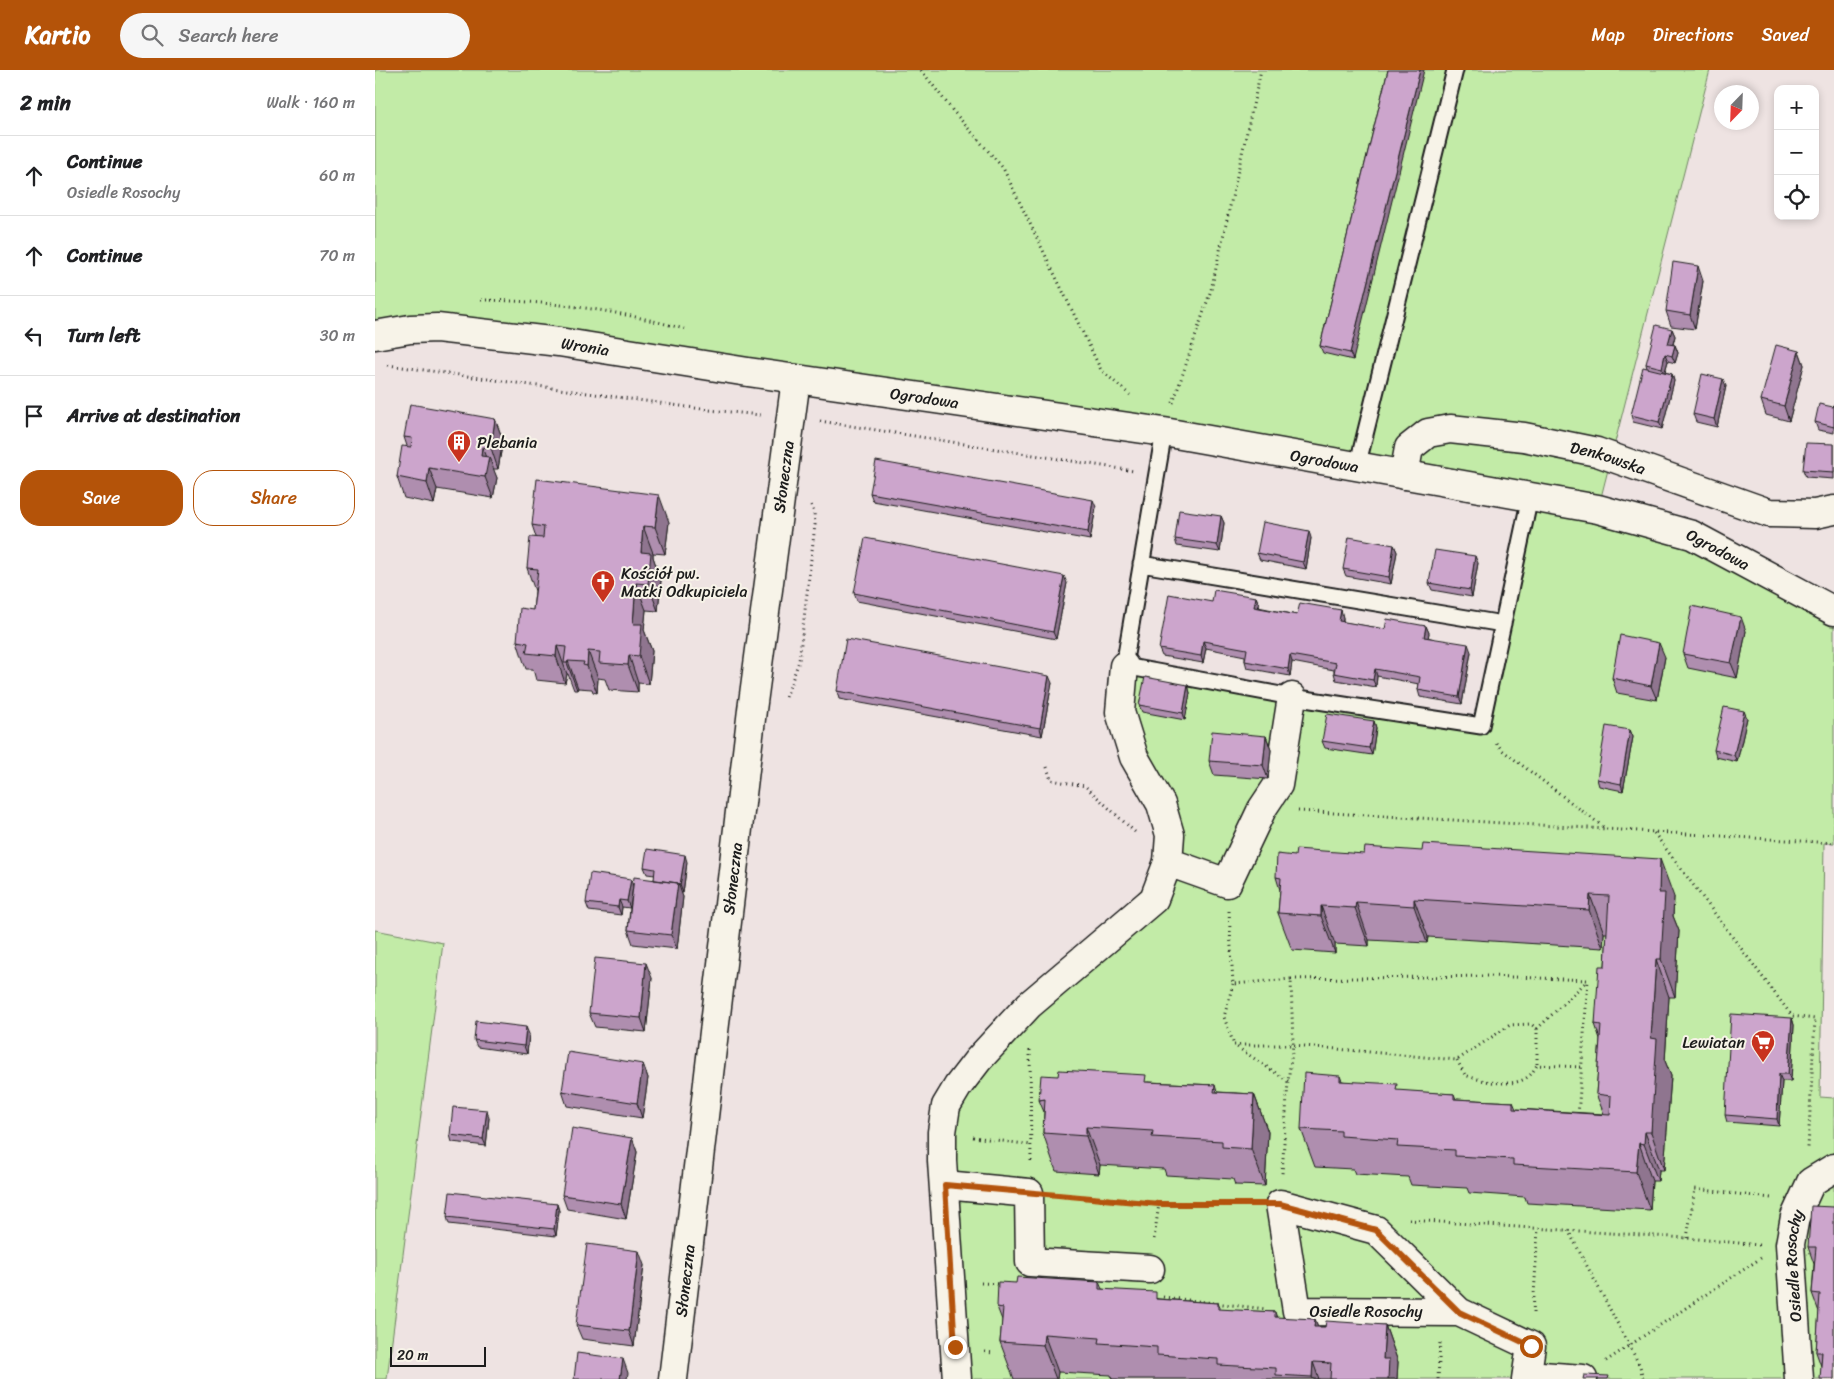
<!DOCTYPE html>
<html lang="en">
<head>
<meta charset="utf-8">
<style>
  :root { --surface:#fff; --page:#f6f6f6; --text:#202124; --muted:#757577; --line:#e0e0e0; --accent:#b45309 }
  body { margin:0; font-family:Sriracha,sans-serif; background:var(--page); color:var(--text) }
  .controls { position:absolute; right:15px; top:15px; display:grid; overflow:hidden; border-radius:10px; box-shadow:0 2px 8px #0003 }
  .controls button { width:45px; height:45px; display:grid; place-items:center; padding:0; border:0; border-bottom:1px solid var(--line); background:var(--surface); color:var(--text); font:25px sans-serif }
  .compass { position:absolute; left:1339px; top:15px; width:45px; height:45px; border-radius:50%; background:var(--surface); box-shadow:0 2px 8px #0003; rotate:203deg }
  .scale { position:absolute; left:15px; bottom:12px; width:96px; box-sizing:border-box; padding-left:5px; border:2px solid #1c1c1c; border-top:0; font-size:14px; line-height:18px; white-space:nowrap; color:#1c1c1c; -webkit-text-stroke:4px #f7f3e8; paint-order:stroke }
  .stop { position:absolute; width:15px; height:15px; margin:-11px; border:4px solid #b45309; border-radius:50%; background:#fff }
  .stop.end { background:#b45309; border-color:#fff; box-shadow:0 1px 5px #0008 }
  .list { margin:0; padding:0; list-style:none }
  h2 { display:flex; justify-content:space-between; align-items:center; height:65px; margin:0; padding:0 20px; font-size:21px }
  h2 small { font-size:16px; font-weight:400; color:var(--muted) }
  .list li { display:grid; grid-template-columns:32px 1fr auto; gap:15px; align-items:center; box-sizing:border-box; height:80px; padding:0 20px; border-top:1px solid var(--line) }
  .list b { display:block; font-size:19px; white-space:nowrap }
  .list p { margin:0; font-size:16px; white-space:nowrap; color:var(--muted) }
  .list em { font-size:16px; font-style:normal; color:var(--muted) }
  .actions { display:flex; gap:10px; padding:15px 20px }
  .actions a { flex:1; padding:11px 0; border:1px solid var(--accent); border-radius:20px; text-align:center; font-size:18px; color:var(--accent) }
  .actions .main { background:var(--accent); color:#fff }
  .icon { flex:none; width:28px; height:28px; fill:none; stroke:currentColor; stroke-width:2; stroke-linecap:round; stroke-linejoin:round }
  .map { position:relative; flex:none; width:1459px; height:1309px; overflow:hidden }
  header { display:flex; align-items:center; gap:30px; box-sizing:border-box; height:70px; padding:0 25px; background:var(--accent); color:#fff }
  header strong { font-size:24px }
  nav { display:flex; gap:28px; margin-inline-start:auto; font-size:18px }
  .search { width:350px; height:45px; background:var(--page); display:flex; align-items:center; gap:12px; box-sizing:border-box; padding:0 18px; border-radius:28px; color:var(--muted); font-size:19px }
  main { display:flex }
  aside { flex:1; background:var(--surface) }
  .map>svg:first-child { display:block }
  .green { fill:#c2eba7; stroke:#6f8462 }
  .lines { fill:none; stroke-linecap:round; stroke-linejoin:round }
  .lane-casing { stroke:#1c1c1c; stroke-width:19 }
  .street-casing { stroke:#1c1c1c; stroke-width:31 }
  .path { stroke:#1c1c1c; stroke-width:3; stroke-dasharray:1 4; stroke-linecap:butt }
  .lane { stroke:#f7f3e8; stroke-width:15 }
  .street { stroke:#f7f3e8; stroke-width:28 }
  .wall { fill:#af8eaf; stroke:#1c1c1c }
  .shaded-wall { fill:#8f748f; stroke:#1c1c1c }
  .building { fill:#cca5cc; stroke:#1c1c1c }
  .route { stroke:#b45309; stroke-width:6 }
  .labels { text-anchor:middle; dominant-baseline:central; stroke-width:4; stroke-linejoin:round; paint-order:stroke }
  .street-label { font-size:16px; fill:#1c1c1c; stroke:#f7f3e8 }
  .poi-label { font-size:16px; fill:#1c1c1c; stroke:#f7f3e8; text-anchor:start }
</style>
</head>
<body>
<header>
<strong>Kartio</strong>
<div class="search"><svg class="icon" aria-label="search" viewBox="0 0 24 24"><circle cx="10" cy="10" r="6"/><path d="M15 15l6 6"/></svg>Search here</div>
<nav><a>Map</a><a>Directions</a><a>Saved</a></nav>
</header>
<main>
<aside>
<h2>2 min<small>Walk · 160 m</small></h2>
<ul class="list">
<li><svg class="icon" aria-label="ahead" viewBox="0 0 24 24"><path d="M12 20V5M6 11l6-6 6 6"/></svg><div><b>Continue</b><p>Osiedle Rosochy</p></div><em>60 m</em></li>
<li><svg class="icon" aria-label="ahead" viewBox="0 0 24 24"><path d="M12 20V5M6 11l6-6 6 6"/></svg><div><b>Continue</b></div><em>70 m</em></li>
<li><svg class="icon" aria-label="left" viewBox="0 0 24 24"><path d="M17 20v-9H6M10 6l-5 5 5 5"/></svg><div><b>Turn left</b></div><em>30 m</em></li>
<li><svg class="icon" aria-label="arrive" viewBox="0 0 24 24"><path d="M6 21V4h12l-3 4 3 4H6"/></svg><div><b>Arrive at destination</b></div></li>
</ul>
<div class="actions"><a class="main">Save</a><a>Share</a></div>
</aside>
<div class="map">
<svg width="1459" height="1309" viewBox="0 0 1459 1309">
  <rect width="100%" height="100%" fill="#eee3e2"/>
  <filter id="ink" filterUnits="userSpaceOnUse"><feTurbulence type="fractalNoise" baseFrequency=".02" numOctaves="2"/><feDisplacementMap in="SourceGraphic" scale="10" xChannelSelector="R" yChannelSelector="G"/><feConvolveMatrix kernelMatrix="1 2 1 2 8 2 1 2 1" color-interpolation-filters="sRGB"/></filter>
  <g filter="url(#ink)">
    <path class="green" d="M0,0h1335l-112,439 236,102v232h-10l-4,254 14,1v281h-877l-15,-247 87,-127 139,-143 -34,-105 -10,-91 356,60 50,-230 -782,-124 -373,-37z
      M0,860l68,13 -56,436h-12z"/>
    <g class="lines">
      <g class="lane-casing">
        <path id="lane" d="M789,362l-40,234 168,31 189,29 49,-229
          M982,397l98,-397
          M766,494l362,60"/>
      </g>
      <g class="street-casing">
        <g id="street">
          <path id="s1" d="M0,265l35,-6 27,-1 122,14 189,30 416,60 434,77 94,26 142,76"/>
          <path id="s2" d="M1029,405l5,-27 19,-15 22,-4 74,8 73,15 172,61 46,1 19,-4"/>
          <path d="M749,596l-4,46 14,45 27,47 9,31 -2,27"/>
          <path d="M570,1115l84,8 1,69 120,7"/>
          <path d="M1084,1242l-162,-1 -17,-107 96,26 83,82 72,34 -5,33"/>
          <path d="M1152,1305l56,4"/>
          <path id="s3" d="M298,1309l79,-669 44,-331"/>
          <path d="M582,1309l-15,-218v-29l4,-26 12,-20 20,-26 51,-55 125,-106 14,-37 59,21 35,-74 16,-24 14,-88"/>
          <path id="s4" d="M1424,1309l-9,-135 5,-27 16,-35 23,-14"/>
        </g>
      </g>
      <path class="path" d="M546,0l32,41 50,57 98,202 29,25
        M106,230c68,1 137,10 203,29
        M13,295l321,45 52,5
        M798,333l38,-113 50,-220
        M445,351l314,50
        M411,627l13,-36 16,-136 -1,-13 -3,-7
        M1121,673l6,7 104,79 228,14
        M672,697l4,13 34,6 51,47
        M923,741l308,18
        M1279,763l138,183 23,3 -7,129
        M854,841l4,73 58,-5 2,66 -5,36 -6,93
        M916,909l197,-3 100,4 -10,136
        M858,914l-9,33 10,28
        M1162,959l50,-48
        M655,980l1,114
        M1082,990l8,15c18,7 51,14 65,0 3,-3 5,-7 7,-10
        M913,1011l-54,-36h59l164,15 53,-35 21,-1 6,5v36l44,2
        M598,1067l59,8
        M684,1125l100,9h91
        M1034,1150l278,18 72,7
        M1193,1160l72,136 3,13
        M1312,1168l8,-49 76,9
        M779,1169l5,-35
        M606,1213l19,1
        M788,1227l103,12
        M1158,1243l5,-84
        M610,1282l9,1
        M1231,1291l155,-103
        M1063,1309l2,-37"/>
      <use href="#lane" class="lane"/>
      <use href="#street" class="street"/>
    </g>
    <path class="wall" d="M1013,0l-35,290 -30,-7 -3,-7z
      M1328,211l-8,48 -24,-3 -5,-15z
      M1297,259l3,7 -2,9h2l3,8 -3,10 -7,-2 -3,11 7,2 2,7 -12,48 -29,-7 -2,-7 16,-47 -1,-4z
      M1424,281l5,14 -15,56 -23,-6 -5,-15z
      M1351,316l-9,41 -21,-5 -3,-8z
      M1459,334v29l-16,-3 -3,-8 18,-15z
      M120,349l8,21 -5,29h-5l4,9 -4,20 -56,-9 -3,15 -30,-6 -7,-21 10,-31 -3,-9z
      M1459,374v35l-28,-2 -3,-7z
      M495,423l226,14 -6,33 -217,-39z
      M846,446l3,7 -4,29 -43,-6 -2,-7z
      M294,452l-4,32 -12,-1v4l8,23 -3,31 -12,-1 -2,20 8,21 -3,33 -11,-1v9l-29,-2 -4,-11 -7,-1 -1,15 -4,-1 -1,-3 -14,-1 -1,2h-3l-6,-16h-1l-2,9 -29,-3 -3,-11h-7l-9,-28 16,-31 2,-19 -8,-23 9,-31 -4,-12z
      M936,468l-5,31 -46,-9 -3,-7z
      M1019,475l3,7 -6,32 -45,-8 -3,-7z
      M1103,493l-6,34 -40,-7 -3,-7z
      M692,513l-11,56 -199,-38 -3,-8z
      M881,527l3,7 -1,3 39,8 44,-5 2,8v4l42,7 41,-3 3,7 -1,4 43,15 -9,52 -42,-7 -2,-7 1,-6 -42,-8 -1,11 -40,-7 -2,-7v-3l-42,-8 -2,14 -43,-8 -2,-7v-5l-39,-8 -3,15 -41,-7 -3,-7 53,-47z
      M1371,561l-9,47 -49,-10 -5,-14z
      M1290,587l-8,43 -40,-7 -5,-15z
      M677,613l-10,53 -203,-37 -2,-8z
      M813,615l2,8 -5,27 -43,-8 -3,-7z
      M1372,648l-10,44 -21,-5 -2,-7z
      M999,651l2,7 -4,27 -47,-7 -3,-7z
      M1255,660l3,7 -10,54 -24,-5 -2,-7z
      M891,666l5,14 -3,29 -54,-4 -5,-14z
      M312,792l-4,31h-2l2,4 -6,52 -44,-5 -5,-14 2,-22 -8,-1 -1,8 -32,-4 -3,-8 47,-18 21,-5 1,-5 -8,-1 -3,-7z
      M901,807l398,20 -1,19 6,15 -4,66h-6l-4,64 6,15 -7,94h-5l-1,11h-6l-2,29 -123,-7 -2,-6 -56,-4 -2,-5 -56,-3 -3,-8 -53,-3 -2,-5 -38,-2 -14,-38 39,-53 2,5 57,10 55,3 2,5 57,3 3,7 88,5 -8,-20 4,-55 -5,-15 10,-58 2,-33h-3l-1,15 -175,-11 -1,6 -58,-3v6l-34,-2v9l-43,-3 -14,-37 2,-23z
      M277,908l-6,54 -51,-5 -6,-14z
      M1417,948l2,7 -3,56h-9l-3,45 -52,-4 -2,-7z
      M154,964l-2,20 -50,-7 -3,-7z
      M268,994l5,14 -6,40 -75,-12 -5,-15z
      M773,1012l67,3 2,7 37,2 14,38 -3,54 -30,-1 -2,-6 -67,-4 -2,-6 -64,-4 -1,9 -43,-3 -13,-38 1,-21 -5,-12z
      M114,1048l-3,28 -34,-4 -2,-7z
      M257,1068l5,14 -11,67 -59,-10 -5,-14z
      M182,1134l2,7 -3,25 -107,-12 -2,-7z
      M1459,1137l-13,159 -5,-14 3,-40 -7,-19 2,-29 -6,-17z
      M269,1195l-10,81 -52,-7 -6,-14z
      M724,1212l3,7 57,10 59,4 3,7 54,2 2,6 38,1 3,8 67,-2 13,37 -1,17h-285l-1,-4 -53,-3 -1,7h-43l-14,-37 2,-22 -5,-13 19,-24z"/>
    <path class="shaded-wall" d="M1045,0h4l-71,290 -3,-7z
      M1323,196l5,15 -8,48 -5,-14z
      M1297,259l3,7 -4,15 -3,-7z
      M1300,275l3,8 -3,10 -3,-7z
      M1424,281l5,14 -15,56 -5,-15z
      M1290,284l3,7 -4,14 -2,-7z
      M1297,304l2,7 -12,48 -3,-7z
      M1348,309l3,7 -9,41 -3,-8z
      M120,349l8,21 -5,29 -7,-21z
      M107,377l6,16 1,-6 8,21 -4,20 -8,-21 -4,-21z
      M54,398l8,21 -3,15 -7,-21z
      M284,425l10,27 -4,32 -10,-27z
      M718,430l3,7 -6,33 -2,-8z
      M846,446l3,7 -4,29 -3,-7z
      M268,456l10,27v4l8,23 -3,31 -10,-27 -7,-32z
      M934,461l2,7 -5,31 -3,-7z
      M1019,475l3,7 -6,32 -2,-7z
      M1100,486l3,7 -6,34 -2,-7z
      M689,506l3,7 -11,56 -3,-7z
      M261,513l10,27 -2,20 8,21 -3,33 -10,-28 -6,-32z
      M881,527l3,7 -2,10 -3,-7z
      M966,540l2,8 -1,11 -3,-8z
      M1366,547l5,14 -9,47 -6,-15z
      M1051,556l3,7 -2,11 -3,-7z
      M828,571l3,7 -3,15 -2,-7z
      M1284,573l6,14 -8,43 -6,-14z
      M1093,574l3,8 -9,52 -3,-7z
      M182,576l10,28 -2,9 -9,-27z
      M213,581l10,27 -1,15 -10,-27z
      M254,585l9,28v9l-10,-27z
      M915,585l2,7 -2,14 -2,-7z
      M193,591l10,27 -1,2 -10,-27z
      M1000,599l2,7 -1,11 -3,-7z
      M674,606l3,7 -10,53 -2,-8z
      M813,615l2,8 -5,27 -2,-7z
      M1369,641l3,7 -10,44 -3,-7z
      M999,651l2,7 -4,27 -3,-7z
      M1255,660l3,7 -10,54 -2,-7z
      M891,666l5,14 -3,29 -5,-14z
      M310,785l2,7 -4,31 -3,-8z
      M1285,789l14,38 -1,19 6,15 -4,66 -14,-38 -2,-66z
      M256,809l2,7 -3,22 -3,-7z
      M303,813l5,14 -6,52 -6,-14z
      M1215,825l14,38 -1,15 -14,-38z
      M1039,829l14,38 -1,6 -13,-37z
      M244,830l3,7 -1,8 -3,-8z
      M981,832l13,38v6l-14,-38z
      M946,836l14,38v9l-14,-37z
      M1281,889l13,38 -4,64 6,15 -7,94 -13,-38v-94z
      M271,893l6,15 -6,54 -5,-14z
      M1417,948l2,7 -3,56 -3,-7z
      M151,957l3,7 -2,20 -3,-8z
      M268,994l5,14 -6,40 -5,-15z
      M1404,1004l3,7 -3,45 -2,-7z
      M879,1024l14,38 -3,54 -14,-37z
      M112,1040l2,8 -3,28 -3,-7z
      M711,1057l14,38 -1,9 -13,-38z
      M1270,1062l14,38 -1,11 -14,-37z
      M257,1068l5,14 -11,67 -5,-15z
      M1264,1073l13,38 -2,29 -14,-38z
      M182,1134l2,7 -3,25 -2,-7z
      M264,1181l5,14 -10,81 -5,-15z
      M940,1249l14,38 -1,7 -14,-37z
      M1010,1255l13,37 -1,17h-9l-5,-20z
      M669,1264l14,38 -1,7h-1l-13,-34z
      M248,1289l5,14 -1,6h-7z
      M938,1292l6,17h-6l-1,-2z"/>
    <path class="building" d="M1013,0h32l-70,283 -30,-7z
      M1298,192l25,4 -8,49 -24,-4z
      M1281,255l16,4 -4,15 7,1 -3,11 -7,-2 -3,14 -16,-4z
      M1401,275l23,6 -15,55 -23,-6z
      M1268,297l29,7 -13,48 -28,-7z
      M1327,304l21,5 -9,40 -21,-5z
      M35,334l85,15 -4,29 -9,-1 -1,9 8,1 -4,20 -56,-9 -2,15 -30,-6 5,-31 9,1 1,-9 -8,-1z
      M1444,334l14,3 1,-3v23l-19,-5z
      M1431,373l28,1v28l-31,-2z
      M501,391l217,39 -5,32 -218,-39z
      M162,409l122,16 -4,32 -12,-1 -2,26 10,1 -3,31 -12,-1 -3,41h9l-3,32 -10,-1 -1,10 -29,-2 1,-11 -12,-1 -1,15 -4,-1 1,-3 -16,-1 -1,2h-3l2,-16 -9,-1 -1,10 -30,-3 2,-10 -11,-2 3,-33 13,2 5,-41 -11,-1 3,-31 13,1 1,-11 -12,-2z
      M804,440l42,6 -4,29 -42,-6z
      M888,452l46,9 -6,31 -46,-9z
      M974,467l45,8 -5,32 -46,-8z
      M490,468l199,38 -11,56 -199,-39z
      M1060,480l40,6 -5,34 -41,-7z
      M839,520l42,7 -2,10 43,8 3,-12 41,7 -2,11 46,8 2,-10 39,7 -2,11 44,7 -9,53 -41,-7 2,-13 -45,-8 -2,11 -39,-7 2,-10 -46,-8 -2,14 -43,-8 2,-12 -44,-8 -2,15 -42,-7 10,-55 43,8z
      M1317,536l49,11 -10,46 -48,-9z
      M1245,565l39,8 -8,43 -39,-8z
      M471,569l203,37 -9,52 -203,-37z
      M770,607l43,8 -5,28 -44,-8z
      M1349,637l20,4 -10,44 -20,-5z
      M952,644l47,7 -5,27 -47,-7z
      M1231,656l24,4 -9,54 -24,-5z
      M837,661l54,5 -3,29 -54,-4z
      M1048,774l237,15 -1,34h6l-4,66h-5l-5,79 6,1 -6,93h-6l-1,12 -5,-1 -3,29 -123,-7v-6l-58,-3v-6l-58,-3 1,-7 -57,-4v-5l-40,-2 3,-56 36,3v5l57,3 -1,6 58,4v5l59,3v7l97,6 1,-19 -15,-2 5,-69 -6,-1 4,-58h6l4,-70 -19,-1 -1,15 -175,-11v7l-58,-4 -1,6 -34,-2v10l-43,-3 3,-35 -5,-1 1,-23 18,2 1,-7 68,5 1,-7 57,4z
      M272,779l38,6 -5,30h-1l-1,-2 -24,-3 1,-11 -11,-2z
      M215,803l41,6 -4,22 -8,-1 -1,7 -32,-4z
      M259,807l44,6 -7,52 -43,-5z
      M220,888l51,5 -5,55 -52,-5z
      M1356,944l61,4 -4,56h-9l-2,45 -52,-4z
      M101,951l50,6 -2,19 -50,-6z
      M193,982l75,12 -6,39 -75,-12z
      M684,1000l87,5 -1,7 70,3 -1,7 40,2 -3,55 -29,-2v-6l-70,-4 1,-6 -67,-4v9l-43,-3 2,-34 -6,1 2,-25 17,1z
      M78,1037l34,3 -4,29 -33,-4z
      M197,1058l60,10 -11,66 -59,-9z
      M75,1122l107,12 -3,25 -107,-12z
      M1436,1136l23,1v172h-14l2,-27h-6l4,-58 -8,-1 4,-46h-8z
      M212,1174l52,7 -10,80 -53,-6z
      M642,1207l82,5v7l57,3v7l62,4v6l57,3v5l40,2 -1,8h11l1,-6 59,4 -2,34h6l-1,20h-58l1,-16 -18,-1 -1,15 -36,-2v-7l-58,-3v-6l-61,-4v-8l-58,-4 1,-5 -56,-4 -1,11 -43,-3 3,-34 -6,-1 1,-25 18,1z
      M202,1283l46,6 -3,20h-46z
      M1209,1305l25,1 -1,3h-25z"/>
  </g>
  <g class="lines" filter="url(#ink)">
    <path class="route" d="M580,1277l-10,-162 214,19h121l96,26 83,82 72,34"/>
  </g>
  <defs>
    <g id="building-pin" transform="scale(1.25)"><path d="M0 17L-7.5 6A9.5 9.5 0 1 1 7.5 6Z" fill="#c8321e" stroke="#f7f3e8"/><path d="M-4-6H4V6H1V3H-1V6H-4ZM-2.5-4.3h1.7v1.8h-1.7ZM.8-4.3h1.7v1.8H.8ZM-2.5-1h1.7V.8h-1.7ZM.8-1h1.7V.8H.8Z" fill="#fff"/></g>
    <g id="church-pin" transform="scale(1.25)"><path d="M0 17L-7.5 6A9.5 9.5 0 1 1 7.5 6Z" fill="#c8321e" stroke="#f7f3e8"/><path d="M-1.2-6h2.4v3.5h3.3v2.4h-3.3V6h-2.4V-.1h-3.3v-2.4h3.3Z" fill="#fff"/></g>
    <g id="supermarket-pin" transform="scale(1.25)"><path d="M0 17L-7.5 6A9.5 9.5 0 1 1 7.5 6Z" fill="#c8321e" stroke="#f7f3e8"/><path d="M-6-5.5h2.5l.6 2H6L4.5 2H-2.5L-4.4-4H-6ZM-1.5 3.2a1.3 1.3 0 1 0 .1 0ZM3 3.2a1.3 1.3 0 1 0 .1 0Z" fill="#fff"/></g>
  </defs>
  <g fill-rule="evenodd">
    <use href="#building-pin" x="84" y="372"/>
    <use href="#church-pin" x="228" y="512"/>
    <use href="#supermarket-pin" x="1388" y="972"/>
  </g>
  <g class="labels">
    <g class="street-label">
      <text stroke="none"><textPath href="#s1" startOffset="212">Wronia</textPath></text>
      <text stroke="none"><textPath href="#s1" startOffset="555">Ogrodowa</textPath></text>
      <text stroke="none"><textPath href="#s2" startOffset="235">Denkowska</textPath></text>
      <text stroke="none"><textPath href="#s1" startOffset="960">Ogrodowa</textPath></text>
      <text stroke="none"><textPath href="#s3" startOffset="909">Słoneczna</textPath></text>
      <text stroke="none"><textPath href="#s1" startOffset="1365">Ogrodowa</textPath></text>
      <text stroke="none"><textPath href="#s3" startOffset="504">Słoneczna</textPath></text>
      <text stroke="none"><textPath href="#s4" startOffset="114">Osiedle Rosochy</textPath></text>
      <text stroke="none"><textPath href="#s3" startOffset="99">Słoneczna</textPath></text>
      <text x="991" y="1241">Osiedle Rosochy</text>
    </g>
    <g class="poi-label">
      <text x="102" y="372">Plebania</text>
      <text x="246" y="503">Kościół pw.<tspan x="246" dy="18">Matki Odkupiciela</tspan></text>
      <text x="1370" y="972" text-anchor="end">Lewiatan</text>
    </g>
  </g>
</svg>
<div class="controls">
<button>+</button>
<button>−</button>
<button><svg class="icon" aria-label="locate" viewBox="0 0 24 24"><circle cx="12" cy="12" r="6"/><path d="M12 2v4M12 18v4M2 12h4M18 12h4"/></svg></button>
</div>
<svg class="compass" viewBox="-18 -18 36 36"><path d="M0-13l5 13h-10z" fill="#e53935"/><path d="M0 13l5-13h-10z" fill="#757577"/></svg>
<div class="scale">20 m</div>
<div class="stop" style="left:1156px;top:1276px"></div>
<div class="stop end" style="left:580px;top:1277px"></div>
</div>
</main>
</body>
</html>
